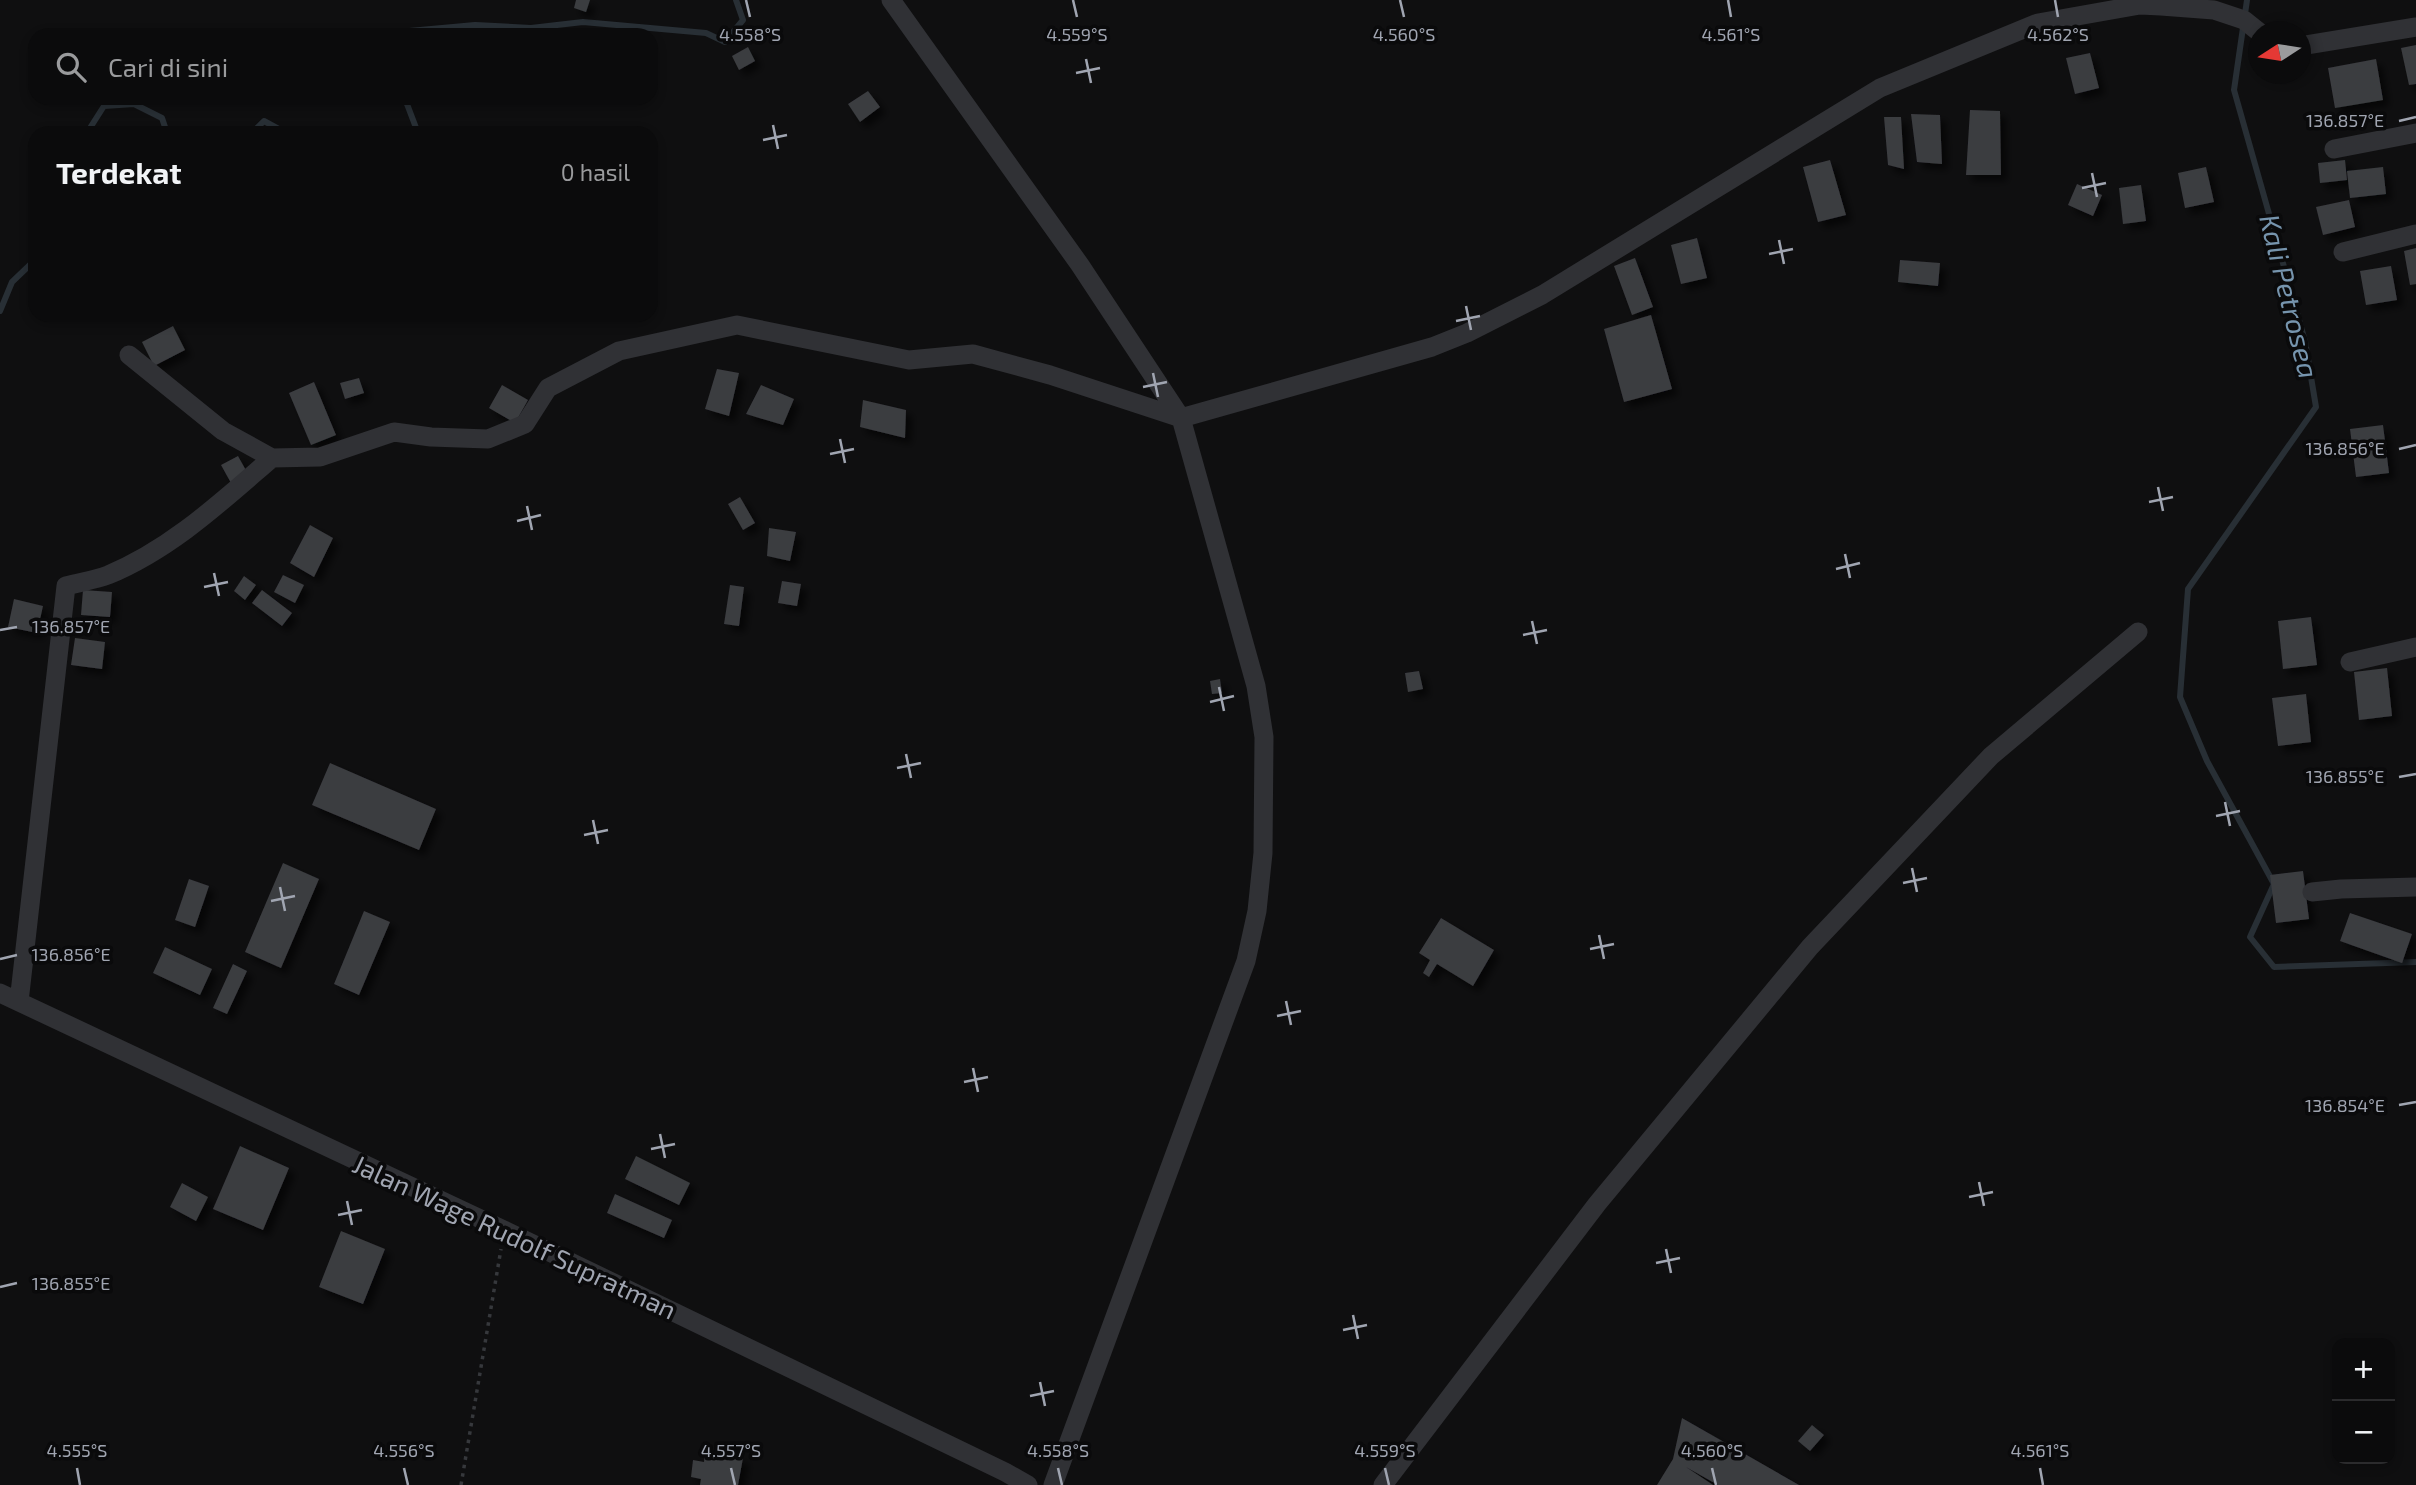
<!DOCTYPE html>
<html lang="id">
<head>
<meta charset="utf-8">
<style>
  :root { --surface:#0b0b0c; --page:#141415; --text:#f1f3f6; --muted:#9a9b9d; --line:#2b2b2d }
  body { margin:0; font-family:"Exo 2",sans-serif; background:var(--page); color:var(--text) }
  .controls { position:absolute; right:21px; bottom:21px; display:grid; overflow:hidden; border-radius:14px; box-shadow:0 4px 10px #0003 }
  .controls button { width:63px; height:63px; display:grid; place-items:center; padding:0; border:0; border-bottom:2px solid var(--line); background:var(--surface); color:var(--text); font:35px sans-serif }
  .compass { position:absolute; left:2248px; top:21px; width:63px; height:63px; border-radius:50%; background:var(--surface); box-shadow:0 4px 10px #0003; rotate:258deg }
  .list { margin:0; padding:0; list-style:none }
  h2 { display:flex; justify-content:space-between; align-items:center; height:91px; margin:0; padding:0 28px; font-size:30px }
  h2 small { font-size:23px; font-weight:400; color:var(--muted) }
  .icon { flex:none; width:38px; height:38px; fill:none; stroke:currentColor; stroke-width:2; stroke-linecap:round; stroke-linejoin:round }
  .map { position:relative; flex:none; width:2416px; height:1485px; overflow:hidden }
  .search { position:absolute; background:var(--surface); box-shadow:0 4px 10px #0003; left:28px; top:28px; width:630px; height:77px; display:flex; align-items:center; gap:18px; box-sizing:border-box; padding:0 24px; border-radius:21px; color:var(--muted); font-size:26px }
  .panel { position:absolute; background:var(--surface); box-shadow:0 4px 10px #0003; left:28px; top:126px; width:630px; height:196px; border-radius:21px }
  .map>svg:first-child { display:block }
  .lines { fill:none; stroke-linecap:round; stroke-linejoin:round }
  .stream { stroke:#282f35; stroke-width:6 }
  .building { fill:#3b3c40; filter:url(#shadow) }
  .path { stroke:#36383c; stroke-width:3.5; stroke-dasharray:3.5 5; stroke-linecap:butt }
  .minor { stroke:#303135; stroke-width:19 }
  .ticks { fill:none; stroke:#a0a5b1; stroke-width:2.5 }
  .labels { text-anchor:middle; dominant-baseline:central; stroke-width:7; stroke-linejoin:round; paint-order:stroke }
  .street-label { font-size:26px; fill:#a0a5b1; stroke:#0a0a0b }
  .water-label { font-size:28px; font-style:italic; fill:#7694ad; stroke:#0a0a0b }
  .ticks-label { font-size:18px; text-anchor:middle; fill:#a0a5b1; stroke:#0a0a0b; stroke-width:7; stroke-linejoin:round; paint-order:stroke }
</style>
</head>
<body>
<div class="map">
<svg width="2416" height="1485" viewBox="0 0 2416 1485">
  <defs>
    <filter id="shadow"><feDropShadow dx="6" dy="6" stdDeviation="3.5" flood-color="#0009"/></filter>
  </defs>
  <rect width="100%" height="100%" fill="#0f0f10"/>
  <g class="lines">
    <path class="stream" d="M2247,0l-13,90 71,251 11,66 -128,182 -8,108 27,64 67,123 -24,53 24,30 142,-5
      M401,35l8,-4 66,-6 56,3 52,-6 123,11 19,9 18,-22 -7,-20
      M401,98l6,6 11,29
      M89,133l1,-5 14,-22 30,-2 28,14 5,15
      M252,133l12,-12 22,12
      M0,311l12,-29 23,-22"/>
  </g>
  <path class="building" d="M576,0h14l-4,12 -12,-4z
    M2416,45v39l-7,1 -8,-37z
    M748,47l7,14 -16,9 -7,-14z
    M2090,53l9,35 -24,6 -9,-36z
    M2376,59l7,41 -48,8 -7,-40z
    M868,91l12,16 -20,15 -12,-18z
    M1970,110l30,1 1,64h-35z
    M1911,114l29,1 2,49 -25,-2z
    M1884,117h17l3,52 -16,-4z
    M1830,160l16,55 -28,7 -15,-55z
    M2345,160l2,20 -27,3 -2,-20z
    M2206,167l8,35 -29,6 -7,-35z
    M2383,167l3,27 -36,4 -3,-27z
    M2077,184l25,11 -9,21 -25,-11z
    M2141,185l5,36 -23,3 -4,-36z
    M2349,200l6,27 -32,8 -7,-28z
    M1697,238l10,40 -26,6 -10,-39z
    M2416,248v36l-6,1 -6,-34z
    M1635,258l18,49 -21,8 -18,-49z
    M1900,260l40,3 -2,23 -40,-4z
    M2391,266l6,34 -31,5 -6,-34z
    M1651,315l21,74 -48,13 -20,-73z
    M173,326l12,24 -31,16 -12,-24z
    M717,369l22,4 -10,43 -24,-7z
    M359,378l5,15 -19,6 -5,-16z
    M314,382l22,53 -25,10 -22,-52z
    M502,385l26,15 -13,23 -26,-15z
    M761,385l33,14 -11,26 -37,-11z
    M863,400l43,10 -1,28 -45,-11z
    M2383,425l6,48 -33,4 -6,-48z
    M238,456l10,18 -17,9 -10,-18z
    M740,497l15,26 -12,7 -15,-26z
    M310,525l23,13 -19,39 -24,-14z
    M769,528l27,4 -6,29 -23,-5z
    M283,575l21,10 -9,18 -21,-11z
    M244,576l12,9 -11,15 -11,-9z
    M782,581l19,3 -4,22 -19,-3z
    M730,585l14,2 -5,39 -15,-2z
    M83,590l29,2 -2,25 -29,-2z
    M262,590l30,23 -10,13 -30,-23z
    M14,599l29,7 -6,27 -29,-6z
    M2311,617l6,48 -34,4 -5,-48z
    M75,638l30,4 -3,27 -31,-4z
    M2387,668l5,48 -33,4 -5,-48z
    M1419,671l4,18 -15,3 -3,-19z
    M1220,679l2,14 -10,1 -2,-13z
    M2306,694l5,48 -33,4 -6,-48z
    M330,763l106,46 -17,41 -107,-45z
    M283,863l36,16 -38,89 -36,-16z
    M2303,871l6,48 -33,4 -6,-48z
    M189,879l20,7 -14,41 -20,-7z
    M364,911l26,11 -31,73 -25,-11z
    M2350,913l62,21 -10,29 -62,-22z
    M1441,918l53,32 -21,36 -36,-22 -8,13 -6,-4 7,-13 -11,-7z
    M165,947l47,22 -12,26 -47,-22z
    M233,964l14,7 -20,43 -14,-6z
    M240,1146l49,22 -26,62 -50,-21z
    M636,1156l54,27 -11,22 -54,-26z
    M182,1183l26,14 -12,24 -26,-14z
    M615,1194l57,26 -8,18 -57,-25z
    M341,1231l44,18 -22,55 -44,-17z
    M1682,1418l117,67h-81l-32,-18 27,18h-56l16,-26z
    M1812,1425l12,10 -14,16 -12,-10z
    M705,1452l38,6 -5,27h-38l1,-6 -10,-2 2,-17 11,2z"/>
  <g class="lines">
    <path class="path" d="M461,1485l40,-236"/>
    <path class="minor" d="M891,0l189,265 101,153 75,268 8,51 -1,116 -6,58 -11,50 -193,524
      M2300,46l116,-19
      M2334,149l82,-16
      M2343,252l73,-18
      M129,355l94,76 49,27 48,-1 74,-25 37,5 57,2 37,-15 23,-36 71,-37 118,-26 172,35 64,-6 77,21 131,43 251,-71 35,-14 75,-38 338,-207 158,-65 102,-18 21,1 53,4 30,10 15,12
      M2350,662l66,-15
      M2312,892l29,-3 75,-2
      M0,993l504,237 501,242 23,13
      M19,1002l47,-416c14,-4 29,-6 42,-11 63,-26 113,-73 164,-117
      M1383,1485l214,-281 213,-257 181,-191 147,-124"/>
  </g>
  <path class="ticks" d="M746,0l4,17M1073,0l4,17M1400,0l4,17M1728,0l3,17M2055,0l3,17M1086,59l5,24M1076,73l24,-5M2399,121l17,-4M773,125l5,24M763,140l24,-5M2092,173l5,24M2082,188l24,-5M1779,240l5,24M1769,254l24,-5M1466,306l5,24M1456,321l24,-5M1153,373l5,24M1143,387l24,-5M840,439l5,24M2399,449l17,-4M830,454l24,-5M2158,487l5,24M2149,502l24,-5M527,506l5,24M517,521l24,-6M1845,554l5,24M1836,569l24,-6M214,573l5,23M204,587l24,-5M1532,621l5,23M0,630l17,-3M1523,635l24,-5M1219,687l5,24M1210,702l24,-6M906,754l5,24M897,768l24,-5M2399,777l17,-3M2225,802l5,24M2216,816l24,-5M593,820l5,24M584,835l24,-5M1912,868l5,24M1903,883l24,-5M280,887l5,24M271,901l24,-5M1599,935l5,24M1590,949l24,-5M0,959l17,-4M1286,1001l5,24M1277,1016l24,-5M973,1068l5,24M964,1082l24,-5M2399,1105l17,-3M660,1134l5,24M651,1149l24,-5M1979,1182l5,24M1969,1197l24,-5M347,1201l5,24M338,1215l24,-5M1666,1249l5,24M1656,1263l24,-5M0,1287l17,-4M1353,1315l5,24M1343,1330l24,-5M1040,1382l5,24M1030,1396l24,-5M77,1468l3,17M404,1468l4,17M731,1468l4,17M1058,1468l4,17M1385,1468l4,17M1712,1468l4,17M2040,1468l3,17"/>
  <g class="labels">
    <g class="street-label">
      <text transform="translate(515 1236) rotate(25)">Jalan Wage Rudolf Supratman</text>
    </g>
    <g class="water-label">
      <text transform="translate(2290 296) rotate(76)">Kali Petrosea</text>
    </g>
  </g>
  <g class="ticks-label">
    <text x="750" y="41">4.558°S</text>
    <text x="1077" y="41">4.559°S</text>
    <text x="1404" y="41">4.560°S</text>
    <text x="1731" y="41">4.561°S</text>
    <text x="2058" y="41">4.562°S</text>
    <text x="2345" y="127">136.857°E</text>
    <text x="2345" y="455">136.856°E</text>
    <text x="71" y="633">136.857°E</text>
    <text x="2345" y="783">136.855°E</text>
    <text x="71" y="961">136.856°E</text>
    <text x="2345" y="1112">136.854°E</text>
    <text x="71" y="1290">136.855°E</text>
    <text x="77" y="1457">4.555°S</text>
    <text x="404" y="1457">4.556°S</text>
    <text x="731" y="1457">4.557°S</text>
    <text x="1058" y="1457">4.558°S</text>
    <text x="1385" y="1457">4.559°S</text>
    <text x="1712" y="1457">4.560°S</text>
    <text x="2040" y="1457">4.561°S</text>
  </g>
</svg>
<div class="controls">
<button>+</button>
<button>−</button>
</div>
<svg class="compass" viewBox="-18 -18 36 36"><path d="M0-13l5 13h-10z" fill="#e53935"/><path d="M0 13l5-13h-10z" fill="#9a9b9d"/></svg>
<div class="search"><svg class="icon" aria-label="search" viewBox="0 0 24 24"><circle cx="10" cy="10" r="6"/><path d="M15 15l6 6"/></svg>Cari di sini</div>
<section class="panel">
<h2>Terdekat<small>0 hasil</small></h2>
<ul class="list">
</ul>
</section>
</div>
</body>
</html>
